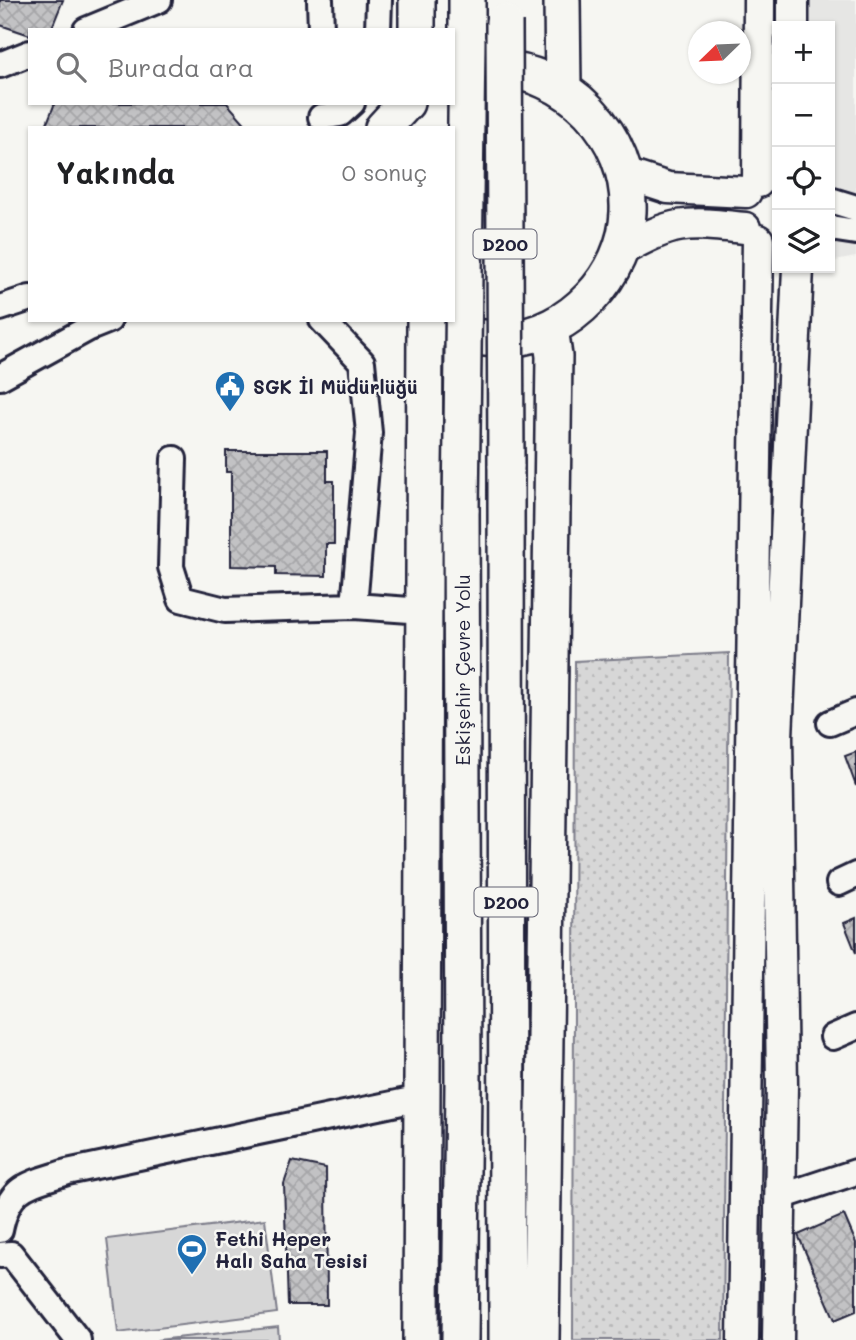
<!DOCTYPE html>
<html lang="tr">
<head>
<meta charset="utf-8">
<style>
  :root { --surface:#fff; --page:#f2f2f2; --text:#202124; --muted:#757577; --line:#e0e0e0 }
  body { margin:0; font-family:Mali,sans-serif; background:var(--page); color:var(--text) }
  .controls { position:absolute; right:21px; top:21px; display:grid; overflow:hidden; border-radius:0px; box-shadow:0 2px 5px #0004 }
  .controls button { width:63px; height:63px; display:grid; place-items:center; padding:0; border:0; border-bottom:2px solid var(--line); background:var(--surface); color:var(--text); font:35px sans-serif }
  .compass { position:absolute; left:688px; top:21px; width:63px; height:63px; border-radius:50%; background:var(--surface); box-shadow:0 2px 5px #0004; rotate:247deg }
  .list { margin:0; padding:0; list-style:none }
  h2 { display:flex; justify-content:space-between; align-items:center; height:91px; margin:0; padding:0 28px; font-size:30px }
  h2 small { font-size:23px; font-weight:400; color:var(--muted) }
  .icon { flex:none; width:38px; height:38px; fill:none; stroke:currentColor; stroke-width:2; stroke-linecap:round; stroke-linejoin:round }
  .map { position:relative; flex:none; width:856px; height:1340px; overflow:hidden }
  .search { position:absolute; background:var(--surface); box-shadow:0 2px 5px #0004; left:28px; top:28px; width:427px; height:77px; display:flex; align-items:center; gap:18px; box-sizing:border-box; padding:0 24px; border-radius:0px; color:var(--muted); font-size:26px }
  .panel { position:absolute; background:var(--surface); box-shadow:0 2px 5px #0004; left:28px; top:126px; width:427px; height:196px; border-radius:0px }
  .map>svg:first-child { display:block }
  .built { fill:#e6e6e4 }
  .green { fill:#d7d7d7; stroke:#7c7c89; stroke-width:2 }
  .park { fill:url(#park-dots); stroke:#7c7c89; stroke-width:2 }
  .building { fill:url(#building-cross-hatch); stroke:#22223b; stroke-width:2 }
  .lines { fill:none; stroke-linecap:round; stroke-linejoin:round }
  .minor-casing { stroke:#22223b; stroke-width:30 }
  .major-casing { stroke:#22223b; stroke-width:35 }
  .highway-casing { stroke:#22223b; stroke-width:40 }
  .minor { stroke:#f6f6f2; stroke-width:24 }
  .major { stroke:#f6f6f2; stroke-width:30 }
  .highway { stroke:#f6f6f2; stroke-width:35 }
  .highway-bridge-casing { stroke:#22223b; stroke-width:40; stroke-linecap:butt }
  .highway-bridge { stroke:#f6f6f2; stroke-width:35 }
  .labels { text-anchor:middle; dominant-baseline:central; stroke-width:5; stroke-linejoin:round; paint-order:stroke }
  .shield { fill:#f6f6f2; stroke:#626272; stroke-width:2 }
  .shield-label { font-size:18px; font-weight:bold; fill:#22223b }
  .poi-label { font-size:19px; font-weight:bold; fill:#22223b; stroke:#f6f6f2; text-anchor:start }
  .street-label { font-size:19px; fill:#22223b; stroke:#f6f6f2 }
</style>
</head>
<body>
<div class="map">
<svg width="856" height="1340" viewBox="0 0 856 1340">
  <defs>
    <pattern id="park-dots" width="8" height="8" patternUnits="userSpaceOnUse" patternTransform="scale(1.75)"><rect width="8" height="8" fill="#d7d7d7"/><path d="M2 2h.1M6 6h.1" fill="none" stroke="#b8b8b9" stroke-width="1.8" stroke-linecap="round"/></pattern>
    <pattern id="building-cross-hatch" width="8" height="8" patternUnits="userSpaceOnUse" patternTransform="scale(1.75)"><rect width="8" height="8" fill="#c2c2c4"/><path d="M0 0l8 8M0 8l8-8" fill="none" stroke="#a6a6a9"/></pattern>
  </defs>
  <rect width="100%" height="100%" fill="#f6f6f2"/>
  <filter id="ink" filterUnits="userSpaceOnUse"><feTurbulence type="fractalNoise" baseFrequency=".0143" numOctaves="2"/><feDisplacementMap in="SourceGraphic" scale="14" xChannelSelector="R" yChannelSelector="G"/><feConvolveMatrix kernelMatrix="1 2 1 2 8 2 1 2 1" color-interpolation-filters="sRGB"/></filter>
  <g filter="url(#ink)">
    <path class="built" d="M790,0h66v257l-26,5v-236h-41z"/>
    <path class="green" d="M265,1219l12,94 -159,20 -11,-94z
      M278,1327l1,13h-122z"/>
    <path class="park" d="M729,653l-6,687h-150l2,-679z"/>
    <path class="building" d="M0,0h63l-12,30h-21v5l-30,-10z
      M55,103h172l22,25h-204z
      M226,451h101v30h7v63h-8v32l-50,-1v-8l-45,-1v-94h-5z
      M856,752v34l-11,-30z
      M856,918v35l-12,-30z
      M292,1161l34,7 1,137h-39l-4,-121z
      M844,1215l12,28v68l-21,9 -37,-85z"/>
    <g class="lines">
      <g class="minor-casing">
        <path id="minor" d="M320,0l1,30
          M86,30l73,-30
          M378,30l1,-30
          M0,65l30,-12
          M321,117l19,-3 12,-11
          M830,200l26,8
          M830,228l26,4
          M0,308l30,-10
          M322,320l40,42 7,71 -15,173
          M0,377l89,-49 20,-8
          M174,459l-3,108 10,32 44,11 129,-4 70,5
          M830,723l26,-11
          M839,883l17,-8
          M833,1037l23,-10
          M780,1197l76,-25
          M0,1230c9,-45 28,-45 67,-58l354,-74
          M0,1255l11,-1 67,86"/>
      </g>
      <g class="major-casing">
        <path id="major" d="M793,26v-26
          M625,174l43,14 78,4
          M758,182l1,-182
          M620,251c55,-30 63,-30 125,-23
          M743,1340l15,-1100
          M778,1340l4,-255 -5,-348 21,-469"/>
      </g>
      <g class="highway-casing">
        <path id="highway" d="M562,0l1,89
          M417,30v-30
          M467,41v-41
          M383,128l23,-25
          M435,325c24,9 46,15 72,14 63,-4 119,-64 121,-127 3,-77 -61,-144 -138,-143 -12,1 -25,5 -37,7
          M506,465l1,875
          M421,1340l4,-1019
          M460,1340l3,-255 -2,-576
          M541,1340l13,-984 -4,-28"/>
      </g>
      <use href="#minor" class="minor"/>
      <use href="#major" class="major"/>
      <use href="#highway" class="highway"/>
      <g class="highway-bridge-casing">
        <path id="highway-bridge" d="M504,22l2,443
          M461,509l6,-468"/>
      </g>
      <use href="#highway-bridge" class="highway-bridge"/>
    </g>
  </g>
  <defs>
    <g id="civic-pin" transform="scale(1.575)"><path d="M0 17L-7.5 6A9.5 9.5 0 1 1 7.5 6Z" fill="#1f6fb2" stroke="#f6f6f2"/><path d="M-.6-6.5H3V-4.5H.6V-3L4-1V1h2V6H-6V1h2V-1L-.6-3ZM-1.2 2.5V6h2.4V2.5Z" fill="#fff"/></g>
    <g id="stadium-pin" transform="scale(1.575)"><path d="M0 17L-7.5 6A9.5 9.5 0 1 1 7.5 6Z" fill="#1f6fb2" stroke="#f6f6f2"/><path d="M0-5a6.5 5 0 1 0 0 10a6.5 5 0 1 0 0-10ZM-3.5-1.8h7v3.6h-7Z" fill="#fff"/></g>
  </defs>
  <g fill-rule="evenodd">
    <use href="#civic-pin" x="230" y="386"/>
    <use href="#stadium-pin" x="192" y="1249"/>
  </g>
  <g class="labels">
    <g class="shield">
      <rect x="473.5" y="229.5" width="63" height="29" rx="5"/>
      <rect x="474.5" y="887.5" width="63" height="29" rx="5"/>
    </g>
    <g class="shield-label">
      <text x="505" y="244">D200</text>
      <text x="506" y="902">D200</text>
    </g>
    <g class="poi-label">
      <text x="253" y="386">SGK İl Müdürlüğü</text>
      <text x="215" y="1238">Fethi Heper<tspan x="215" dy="22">Halı Saha Tesisi</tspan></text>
    </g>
    <g class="street-label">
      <text transform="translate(462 670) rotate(-90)">Eskişehir Çevre Yolu</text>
    </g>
  </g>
</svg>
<div class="controls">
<button>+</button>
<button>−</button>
<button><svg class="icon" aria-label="locate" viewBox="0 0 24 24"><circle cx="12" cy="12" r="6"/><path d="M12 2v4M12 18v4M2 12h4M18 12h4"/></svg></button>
<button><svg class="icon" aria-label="layers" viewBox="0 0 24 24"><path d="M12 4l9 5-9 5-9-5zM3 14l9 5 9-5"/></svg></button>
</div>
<svg class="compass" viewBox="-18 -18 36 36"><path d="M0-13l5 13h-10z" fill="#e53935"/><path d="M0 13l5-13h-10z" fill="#757577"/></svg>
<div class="search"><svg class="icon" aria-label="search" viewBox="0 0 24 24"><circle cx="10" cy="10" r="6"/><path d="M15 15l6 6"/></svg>Burada ara</div>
<section class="panel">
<h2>Yakında<small>0 sonuç</small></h2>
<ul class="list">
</ul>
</section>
</div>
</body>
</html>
